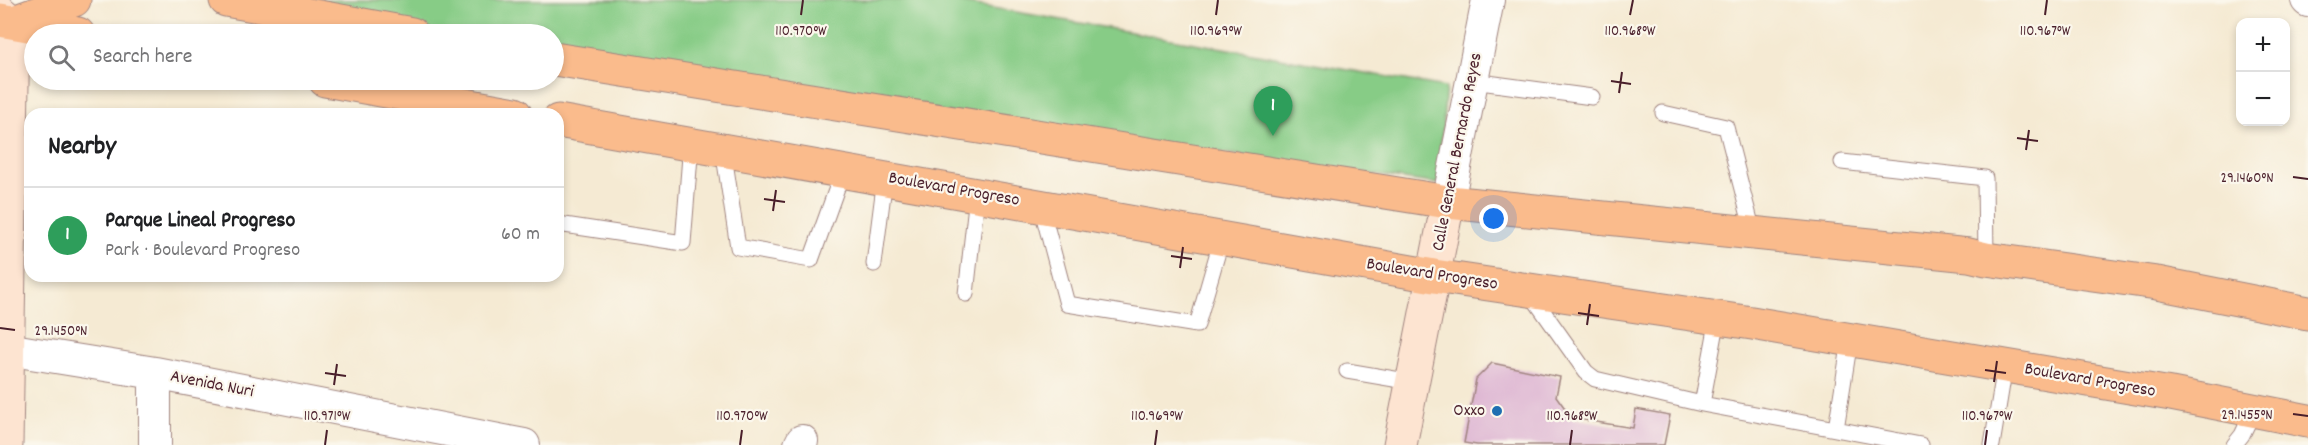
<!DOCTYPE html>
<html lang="en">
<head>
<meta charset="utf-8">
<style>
  :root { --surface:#fff; --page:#f2f2f2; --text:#202124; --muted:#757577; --line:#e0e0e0; --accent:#db2777 }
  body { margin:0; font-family:Dekko,sans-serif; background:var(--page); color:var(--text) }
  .controls { position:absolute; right:18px; top:18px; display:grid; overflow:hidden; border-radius:12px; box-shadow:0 3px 9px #0003 }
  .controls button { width:54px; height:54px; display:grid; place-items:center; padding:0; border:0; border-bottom:2px solid var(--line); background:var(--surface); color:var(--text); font:30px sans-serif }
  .you { position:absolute; left:1494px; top:219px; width:21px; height:21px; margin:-15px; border:4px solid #fff; border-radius:50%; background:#1a73e8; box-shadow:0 0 0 9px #1a73e833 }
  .badge { display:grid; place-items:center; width:39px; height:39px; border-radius:50%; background:var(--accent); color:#fff; font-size:20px; font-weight:700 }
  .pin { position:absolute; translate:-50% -50px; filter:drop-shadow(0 2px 3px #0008) }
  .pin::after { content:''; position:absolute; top:32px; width:21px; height:18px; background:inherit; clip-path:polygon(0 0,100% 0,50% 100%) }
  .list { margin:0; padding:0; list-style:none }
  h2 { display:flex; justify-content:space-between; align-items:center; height:78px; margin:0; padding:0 24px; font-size:26px }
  h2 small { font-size:20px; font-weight:400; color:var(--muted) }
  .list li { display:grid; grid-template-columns:39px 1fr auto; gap:18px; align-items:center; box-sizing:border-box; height:96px; padding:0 24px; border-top:2px solid var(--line) }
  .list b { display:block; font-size:22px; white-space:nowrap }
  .list p { margin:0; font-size:20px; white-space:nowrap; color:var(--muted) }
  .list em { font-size:20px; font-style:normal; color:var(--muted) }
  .icon { flex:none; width:33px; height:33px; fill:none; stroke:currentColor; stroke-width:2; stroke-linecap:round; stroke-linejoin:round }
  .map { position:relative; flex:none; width:2308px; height:445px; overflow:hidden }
  .search { position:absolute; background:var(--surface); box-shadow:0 3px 9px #0003; left:24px; top:24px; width:540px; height:66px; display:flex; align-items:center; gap:15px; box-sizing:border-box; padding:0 21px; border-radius:33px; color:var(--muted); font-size:22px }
  .panel { position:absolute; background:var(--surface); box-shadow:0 3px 9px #0003; left:24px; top:108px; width:540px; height:174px; border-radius:18px }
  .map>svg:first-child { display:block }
  .green { fill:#87cc86; stroke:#687658; stroke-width:1.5 }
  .building { fill:#ddb4d2 }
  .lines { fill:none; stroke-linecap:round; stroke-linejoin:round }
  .lane-casing { stroke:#a0847f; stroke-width:17 }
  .street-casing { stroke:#a0847f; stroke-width:34 }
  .secondary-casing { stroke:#a0847f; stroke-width:35 }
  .primary-casing { stroke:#a0847f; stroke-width:35 }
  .lane { stroke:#fff; stroke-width:15 }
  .street { stroke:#fff; stroke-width:32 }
  .secondary { stroke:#fde4d1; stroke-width:33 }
  .primary { stroke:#fabb8c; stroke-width:33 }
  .ticks { fill:none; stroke:#4a1f2b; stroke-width:2 }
  .poi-dot { fill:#1f6fb2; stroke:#fbf7ec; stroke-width:2 }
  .labels { text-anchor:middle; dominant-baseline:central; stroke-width:4.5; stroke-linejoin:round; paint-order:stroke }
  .street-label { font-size:18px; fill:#4a1f2b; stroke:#fbf7ec }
  .poi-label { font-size:18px; fill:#4a1f2b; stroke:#fbf7ec; text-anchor:end }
  .ticks-label { font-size:15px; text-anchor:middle; fill:#4a1f2b; stroke:#fbf7ec; stroke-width:4.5; stroke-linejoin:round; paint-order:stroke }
</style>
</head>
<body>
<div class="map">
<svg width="2308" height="445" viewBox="0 0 2308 445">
  <rect width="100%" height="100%" fill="#fbf7ec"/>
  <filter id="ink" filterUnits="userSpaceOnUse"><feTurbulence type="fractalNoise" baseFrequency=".0167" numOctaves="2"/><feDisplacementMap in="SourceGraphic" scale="12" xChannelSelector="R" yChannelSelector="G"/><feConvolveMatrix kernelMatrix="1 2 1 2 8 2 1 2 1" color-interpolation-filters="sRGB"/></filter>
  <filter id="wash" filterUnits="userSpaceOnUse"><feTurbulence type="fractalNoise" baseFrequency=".008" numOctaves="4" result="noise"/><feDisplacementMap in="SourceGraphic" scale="24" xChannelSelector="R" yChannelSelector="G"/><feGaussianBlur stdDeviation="1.35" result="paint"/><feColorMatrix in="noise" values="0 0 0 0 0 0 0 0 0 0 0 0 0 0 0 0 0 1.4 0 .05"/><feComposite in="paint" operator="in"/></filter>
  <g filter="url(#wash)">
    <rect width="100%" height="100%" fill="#f5ead3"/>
    <path class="green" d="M301,0h647l498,87 -8,97 -884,-128v-22h-126z"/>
    <g id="blocks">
      <path class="building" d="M1492,363l68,14 -4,19 16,22 61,10 3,-19 34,6 -6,30h-187l-13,-2 12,-64z"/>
    </g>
  </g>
  <g filter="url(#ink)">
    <use href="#blocks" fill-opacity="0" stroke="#a0847f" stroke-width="1.5"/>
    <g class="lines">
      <g class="lane-casing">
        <path id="lane" d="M1473,81l119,16
          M1663,113l63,14 27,105
          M723,149l15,98 73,13 32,-89
          M1842,162l143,16 1,81
          M1041,206l26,98 130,21 25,-87
          M558,224l125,19 8,-99
          M874,264l11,-86
          M1530,293l56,79 9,7 107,25 219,41
          M966,294l11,-99
          M1347,371l65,11
          M1702,404l16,-86
          M1836,429l14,-89
          M1992,445l13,-79
          M2234,445l8,-10 12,-25"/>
      </g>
      <g class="street-casing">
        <path id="street" d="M2307,0l1,1
          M1448,202l40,-202
          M6,349l149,24 369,72
          M155,373v72
          M800,445l2,-4"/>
      </g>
      <g class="secondary-casing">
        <path id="secondary" d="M0,12l13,11 -7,422
          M1400,445l48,-243"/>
      </g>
      <g class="primary-casing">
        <path id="primary" d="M226,0l186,34
          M0,20l78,14
          M14,22l60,-22
          M554,59l894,143 521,53 17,4 171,24 151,30
          M325,80l190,34
          M558,121l876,155 318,47 419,71 137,27"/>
      </g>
      <use href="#lane" class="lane"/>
      <use href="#street" class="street"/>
      <use href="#secondary" class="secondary"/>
      <use href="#primary" class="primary"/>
    </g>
  </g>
  <path class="ticks" d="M801,15l2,-15M1216,15l2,-15M1630,15l3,-15M2045,15l2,-15M1611,81l20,3M1619,93l3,-21M2017,138l21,3M2026,150l3,-20M2293,177l15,2M764,199l21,3M773,211l3,-21M1171,256l21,3M1180,268l3,-21M1578,313l21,3M1587,325l3,-21M0,328l15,2M1985,370l21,3M325,373l21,3M1994,382l3,-21M334,385l3,-21M2293,414l15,2M325,445l2,-15M740,445l2,-15M1155,445l2,-15M1570,445l2,-15M1985,445l2,-15"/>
  <circle class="poi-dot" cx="1497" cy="411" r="6"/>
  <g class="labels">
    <g class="street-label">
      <text transform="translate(1458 152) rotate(-79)">Calle General Bernardo Reyes</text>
      <text transform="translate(954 190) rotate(10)">Boulevard Progreso</text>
      <text transform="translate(1432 275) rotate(9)">Boulevard Progreso</text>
      <text transform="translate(2090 381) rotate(10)">Boulevard Progreso</text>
      <text transform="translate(212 385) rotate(11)">Avenida Nuri</text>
    </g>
    <g class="poi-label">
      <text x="1485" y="411">Oxxo</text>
    </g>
  </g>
  <g class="ticks-label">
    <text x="801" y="35">110.970°W</text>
    <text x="1216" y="35">110.969°W</text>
    <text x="1630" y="35">110.968°W</text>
    <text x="2045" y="35">110.967°W</text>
    <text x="2247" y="182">29.1460°N</text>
    <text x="61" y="335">29.1450°N</text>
    <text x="2247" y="419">29.1455°N</text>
    <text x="327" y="420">110.971°W</text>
    <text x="742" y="420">110.970°W</text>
    <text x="1157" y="420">110.969°W</text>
    <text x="1572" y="420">110.968°W</text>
    <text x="1987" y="420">110.967°W</text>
  </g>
</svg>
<div class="controls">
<button>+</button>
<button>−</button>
</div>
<div class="you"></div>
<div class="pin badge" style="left:1273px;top:136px;background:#2e9e5b">1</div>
<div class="search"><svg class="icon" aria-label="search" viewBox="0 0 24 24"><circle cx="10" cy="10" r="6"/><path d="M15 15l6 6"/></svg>Search here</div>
<section class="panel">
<h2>Nearby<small></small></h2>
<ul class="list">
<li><span class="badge" style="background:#2e9e5b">1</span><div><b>Parque Lineal Progreso</b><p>Park · Boulevard Progreso</p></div><em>60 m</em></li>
</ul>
</section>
</div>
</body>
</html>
